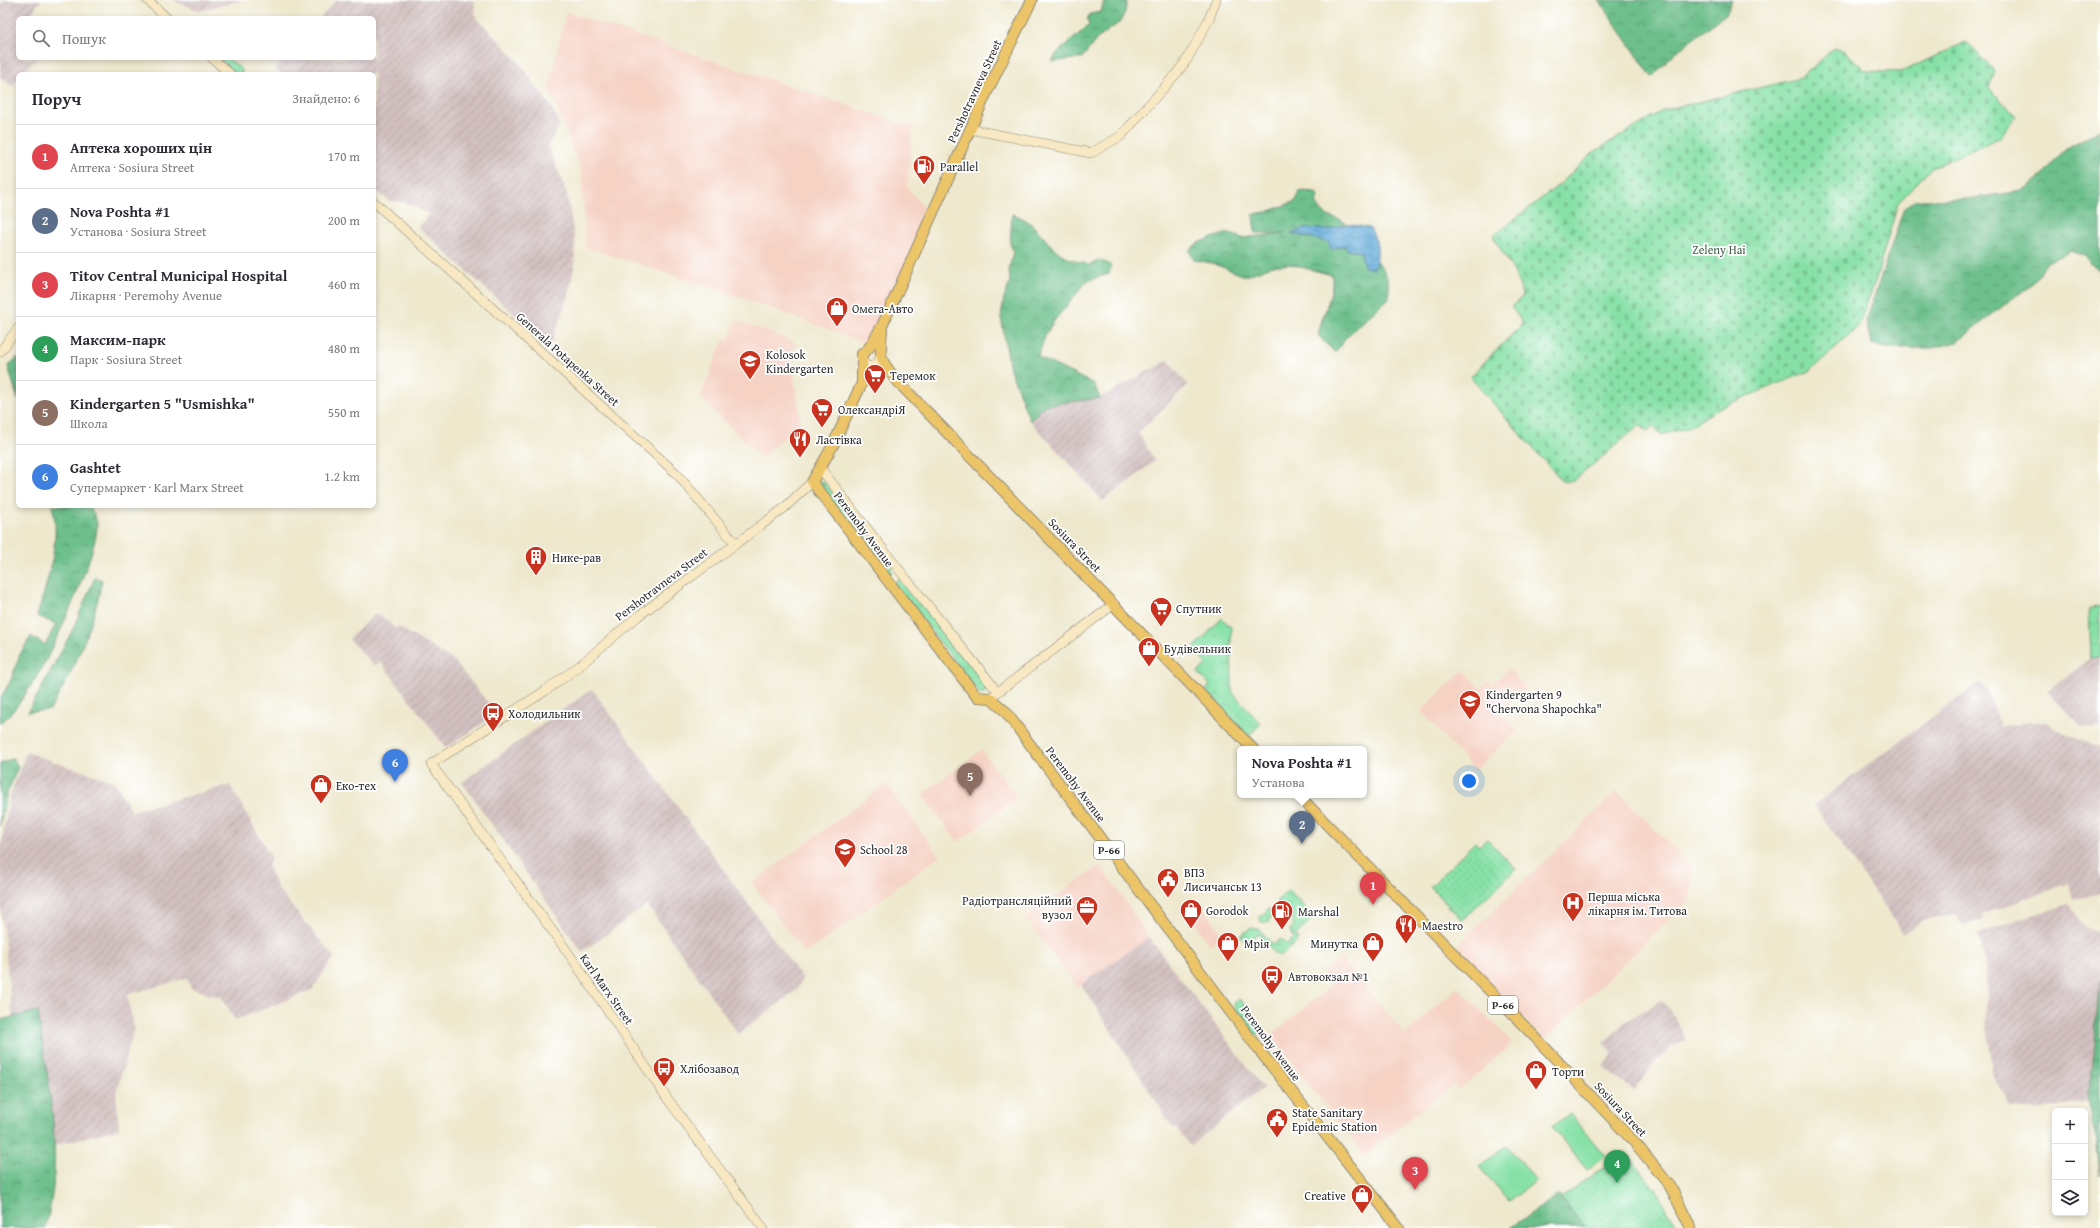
<!DOCTYPE html>
<html lang="uk">
<head>
<meta charset="utf-8">
<style>
  :root { --surface:#fff; --page:#f2f2f3; --text:#2b2b33; --muted:#7c7c81; --line:#e1e1e2; --accent:#d93025 }
  body { margin:0; font-family:"Gentium Book Plus",serif; background:var(--page); color:var(--text) }
  .controls { position:absolute; right:12px; bottom:12px; display:grid; overflow:hidden; border-radius:6px; box-shadow:0 2px 6px #0003 }
  .controls button { width:36px; height:36px; display:grid; place-items:center; padding:0; border:0; border-bottom:1px solid var(--line); background:var(--surface); color:var(--text); font:20px sans-serif }
  .you { position:absolute; left:1469px; top:781px; width:14px; height:14px; margin:-10px; border:3px solid #fff; border-radius:50%; background:#1a73e8; box-shadow:0 0 0 6px #1a73e833 }
  .badge { display:grid; place-items:center; width:26px; height:26px; border-radius:50%; background:var(--accent); color:#fff; font-size:13px; font-weight:700 }
  .pin { position:absolute; translate:-50% -33px; filter:drop-shadow(0 1px 2px #0008) }
  .pin::after { content:''; position:absolute; top:21px; width:14px; height:12px; background:inherit; clip-path:polygon(0 0,100% 0,50% 100%) }
  .popup { position:absolute; left:1237px; top:746px; width:130px; height:52px; box-sizing:border-box; display:grid; place-content:center; border-radius:6px; background:var(--surface); filter:drop-shadow(0 1px 3px #0005); font-size:13px; white-space:nowrap; color:var(--muted) }
  .popup b { font-size:15px; color:var(--text) }
  .popup::after { content:''; position:absolute; left:50%; top:100%; margin-left:-8px; border:8px solid transparent; border-top-color:var(--surface) }
  .list { margin:0; padding:0; list-style:none }
  h2 { display:flex; justify-content:space-between; align-items:center; height:52px; margin:0; padding:0 16px; font-size:17px }
  h2 small { font-size:13px; font-weight:400; color:var(--muted) }
  .list li { display:grid; grid-template-columns:26px 1fr auto; gap:12px; align-items:center; box-sizing:border-box; height:64px; padding:0 16px; border-top:1px solid var(--line) }
  .list b { display:block; font-size:15px; white-space:nowrap }
  .list p { margin:0; font-size:13px; white-space:nowrap; color:var(--muted) }
  .list em { font-size:13px; font-style:normal; color:var(--muted) }
  .icon { flex:none; width:22px; height:22px; fill:none; stroke:currentColor; stroke-width:2; stroke-linecap:round; stroke-linejoin:round }
  .map { position:relative; flex:none; width:2100px; height:1228px; overflow:hidden }
  .search { position:absolute; background:var(--surface); box-shadow:0 2px 6px #0003; left:16px; top:16px; width:360px; height:44px; display:flex; align-items:center; gap:10px; box-sizing:border-box; padding:0 14px; border-radius:6px; color:var(--muted); font-size:15px }
  .panel { position:absolute; background:var(--surface); box-shadow:0 2px 6px #0003; left:16px; top:72px; width:360px; height:436px; border-radius:6px }
  .map>svg:first-child { display:block }
  .built { fill:#f6d2c5 }
  .industrial { fill:url(#industrial-furrows) }
  .grass { fill:url(#grass-tufts); stroke:#598669 }
  .forest { fill:url(#forest-crowns); stroke:#4c755c }
  .cemetery { fill:url(#cemetery-stones); stroke:#598669 }
  .park { fill:url(#park-dots); stroke:#598669 }
  .pitch { fill:#87e1a7; stroke:#598669 }
  .water { fill:url(#water-waves); stroke:#466b82 }
  .lines { fill:none; stroke-linecap:round; stroke-linejoin:round }
  .secondary-casing { stroke:#8c8a7c; stroke-width:10 }
  .primary-casing { stroke:#8c8a7c; stroke-width:12 }
  .secondary { stroke:#f8e8c3; stroke-width:9 }
  .primary { stroke:#edc569; stroke-width:10 }
  .labels { text-anchor:middle; dominant-baseline:central; stroke-width:3.5; stroke-linejoin:round; paint-order:stroke }
  .shield { fill:#fff; stroke:#6b6b6b; stroke-width:1 }
  .shield-label { font-size:11px; font-weight:bold; fill:#2b2b2b }
  .street-label { font-size:12px; fill:#2b2b2b; stroke:#fff }
  .poi-label { font-size:12px; fill:#2b2b2b; stroke:#fff; text-anchor:start }
  .park-label { font-size:12px; fill:#476250; stroke:#fff }
</style>
</head>
<body>
<div class="map">
<svg width="2100" height="1228" viewBox="0 0 2100 1228">
  <defs>
    <pattern id="industrial-furrows" width="10" height="10" patternUnits="userSpaceOnUse"><rect width="10" height="10" fill="#d1bfbf"/><path d="M-1 1l2-2M0 10L10 0M9 11l2-2" fill="none" stroke="#b4a4a4"/></pattern>
    <pattern id="grass-tufts" width="24" height="20" patternUnits="userSpaceOnUse"><rect width="24" height="20" fill="#87e1a7"/><path d="M3 7l-1-3M5 7V3M7 7l1-3M15 17l-1-3M17 17v-4M19 17l1-3" fill="none" stroke="#75c190"/></pattern>
    <pattern id="forest-crowns" width="20" height="18" patternUnits="userSpaceOnUse"><rect width="20" height="18" fill="#6dbf8c"/><path d="M2 6a3 3 0 1 1 6 0M12 15a3 3 0 1 1 6 0" fill="none" stroke="#5a9b73"/></pattern>
    <pattern id="cemetery-stones" width="16" height="16" patternUnits="userSpaceOnUse"><rect width="16" height="16" fill="#87e1a7"/><path d="M2 7V4a2 2 0 0 1 4 0v3zM10 15v-3a2 2 0 0 1 4 0v3z" fill="#75c190"/></pattern>
    <pattern id="park-dots" width="8" height="8" patternUnits="userSpaceOnUse"><rect width="8" height="8" fill="#87e1a7"/><path d="M2 2h.1M6 6h.1" fill="none" stroke="#75c190" stroke-width="1.8" stroke-linecap="round"/></pattern>
    <pattern id="water-waves" width="16" height="10" patternUnits="userSpaceOnUse"><rect width="16" height="10" fill="#61abd9"/><path d="M0 5q4-4 8 0t8 0" fill="none" stroke="#508bb0"/></pattern>
  </defs>
  <rect width="100%" height="100%" fill="#fff"/>
  <filter id="ink" filterUnits="userSpaceOnUse"><feTurbulence type="fractalNoise" baseFrequency=".025" numOctaves="2"/><feDisplacementMap in="SourceGraphic" scale="8" xChannelSelector="R" yChannelSelector="G"/><feConvolveMatrix kernelMatrix="1 2 1 2 8 2 1 2 1" color-interpolation-filters="sRGB"/></filter>
  <filter id="wash" filterUnits="userSpaceOnUse"><feTurbulence type="fractalNoise" baseFrequency=".012" numOctaves="4" result="noise"/><feDisplacementMap in="SourceGraphic" scale="16" xChannelSelector="R" yChannelSelector="G"/><feGaussianBlur stdDeviation="0.9" result="paint"/><feColorMatrix in="noise" values="0 0 0 0 0 0 0 0 0 0 0 0 0 0 0 0 0 1.4 0 .05"/><feComposite in="paint" operator="in"/></filter>
  <g filter="url(#wash)">
    <rect width="100%" height="100%" fill="#eee8cd"/>
    <path class="built" d="M566,12l347,115 -6,60 21,26 -60,131 -128,-47 -155,-50 -3,-73 -33,-86z
      M736,320l60,23 -7,20 3,2 9,58 -40,34 -61,-60 24,-58 4,1z
      M1509,669l17,19 -26,24 18,19 -44,39 -53,-59 43,-41 16,18 9,-7 3,3z
      M981,750l36,47 -59,45 -36,-47z
      M886,784l53,72 -134,98 -53,-71z
      M1617,791l77,78 -4,30 -146,141 -89,-92z
      M1100,865l49,72 -72,51 -52,-70z
      M1199,902l24,33 -13,10 -23,-33z
      M1341,958l64,77 53,-48 55,56 -54,47 -5,-6 -90,71 -93,-120 61,-50 -10,-12z"/>
    <path class="industrial" d="M4,0h37l-13,18h-10v40h19l-15,16h-4v5l-6,7 -12,-9v-72z
      M172,0h70l-42,11z
      M336,0h138l2,17 41,43 34,47 9,18 -12,21 19,48 8,48 -1,26 -5,27 -17,46 -5,3 -129,-117 11,-13 -24,-12 -16,-1 -15,-13v-114h-94l-5,-6 9,-10h90v-40h-54z
      M1168,360l20,25 -50,47 17,29 -52,40 -73,-80 15,-16 55,-7z
      M379,614l16,14 4,-1 55,34 43,53 -51,34 -66,-87 -6,5 -25,-27 25,-24z
      M2100,657v72l-19,-2 -34,-36 44,-33z
      M1980,682l9,12 12,33 28,-5h17l11,8 43,17v146l-27,7 -4,-17 -87,32 1,5 -21,6 -6,-12 -31,6 -22,13 -89,-128z
      M592,689l210,289 -5,12 -59,44 -91,-129 -65,47 -120,-170z
      M26,752l89,30 16,29 99,-26 41,72 -3,10 9,21 57,69 -22,33 -77,30 -14,-24 -10,-1 -20,-7 -4,-10 -60,17 7,34 -18,64 3,36 -93,23 -26,-254v-48l9,-52z
      M2068,903l14,20 18,12v46l-12,120 -47,8 -31,-2 -5,-11 -10,-15 -2,-11 -7,-50v-48l-8,-38z
      M1149,937l114,151 -73,58 -14,-18h-3l-92,-144z
      M1662,1000l14,19 10,21 -14,6 -15,14 -23,30 -31,-23 10,-15 -9,-9 21,-21z"/>
    <path class="grass" d="M218,58h10l14,12v4h-5z
      M820,481l4,1 67,83 1,8 -4,2 -70,-90z
      M898,578h3l87,108 -4,7 -4,1 -85,-110z
      M2100,606v51l-9,1 -2,-49z
      M1222,618l9,9 1,65 29,32 -13,12 -42,-46 4,-5 -12,-12 8,-9 -14,-14z
      M1288,890l26,27 -18,18 2,6 -18,15 -6,-3 -16,-19 -12,9 -6,-7 11,-8 8,1 14,16 6,-5h4l4,4 7,-6 -4,-8 5,-6 -18,-19 2,-6z
      M1268,909l4,1v6l-5,6h-6l-1,-5z
      M1237,1000h4l22,27 -3,7h-5l-21,-28 1,-4z"/>
    <path class="forest" d="M1104,0h23l-2,12 -5,10 -23,17 -15,19 -30,4 5,-9 32,-28 -2,-6 3,-5 11,-2z
      M1599,0h133l-6,14 -50,38 -24,25z
      M2100,129v142l-17,-15 -12,-6 -24,12 -18,26 -12,7 -60,47 -25,6h-45l-16,-4 -5,-23 38,-113 12,-8 51,-1 55,-8 20,-15 23,-27z
      M1300,191l16,1 2,5 -2,5c11,21 16,11 31,22l-20,6 -18,-2 -17,5 53,13 3,4 13,2 13,17 2,-8c11,10 14,22 13,37l-42,38 -12,17 -17,-18c4,-21 16,-39 14,-60l-43,-11 -17,2 -27,10 -33,-13 -18,-3 -5,-10 11,-8 28,-9 14,5 42,-5h-29l-2,-19 14,-2 29,-11z
      M1012,214c26,7 31,29 51,41 7,5 18,7 26,10l11,-5 11,5 -2,9 -22,7 -18,22 -15,18 -8,13 -8,23 56,27 6,14 -55,7 -15,16 -20,-52 -9,-52 3,-19 6,-16 -1,-12 4,-19 -3,-7z
      M18,357v43l-10,-34z
      M52,506h38c2,5 6,12 7,17 3,25 -46,132 -61,155 -10,16 -22,34 -36,46v-25l11,-19 9,-26 11,-18 14,9 11,-21 -19,-8c9,-31 25,-77 15,-110z
      M95,577l7,3c-8,46 -28,90 -52,130l-22,2 44,-81z
      M13,758l5,9 -12,29 -6,30v-62z
      M2100,981v194l-4,-40 -8,-34z
      M38,1011c9,71 28,147 7,217h-45v-208z
      M1558,1195l27,33h-75z"/>
    <path class="cemetery" d="M1966,42l29,29 -6,17 27,28 -17,22 -68,30 -33,35 -22,76 -18,48 -48,44 -89,36 -34,21 -25,7 -9,-9 -6,5 -7,-6 -65,55 -12,2 -93,-105 53,-54 -12,-16 11,-10c-2,-21 -19,-42 -29,-61l67,-52 34,-32 70,-42 137,-32 33,-30 11,3 21,20 35,1z"/>
    <path class="park" d="M1487,839l29,30 -54,51 -32,-33 45,-45 4,4z
      M1626,1152l32,41 19,35h-92l-24,-30z"/>
    <path class="pitch" d="M1570,1113l35,43 -18,14 -35,-43z
      M1506,1145l30,35 -26,21 -31,-34z"/>
    <path class="water" d="M1347,224l23,4c9,15 9,24 4,41l-10,-2 -3,-15 -13,-2 -3,-4 -14,3 -3,-7 -37,-9 17,-5 19,2z"/>
  </g>
  <g filter="url(#ink)">
    <g class="lines">
      <g class="secondary-casing">
        <path id="secondary" d="M147,0l20,18
          M212,58l18,16
          M970,129l121,24 30,-17 56,-63 11,-15 21,-39 7,-19
          M374,202l302,271 59,70
          M0,352l18,-24
          M862,358l3,7 5,2 7,-3 3,-7
          M821,469l79,102 93,115
          M990,698l124,-94
          M763,1228l-96,-130 -98,-144 -138,-190 114,-73 33,-24 59,-50 146,-108 29,-27"/>
      </g>
      <g class="primary-casing">
        <path id="primary" d="M1032,0l-45,92 -105,234 -13,22 -7,6v29l-30,64 -20,35 165,215 13,1 15,13 254,339 140,178
          M882,330c-3,31 -2,30 18,54l353,365
          M1298,795l236,241 102,108 34,42 21,42"/>
      </g>
      <use href="#secondary" class="secondary"/>
      <use href="#primary" class="primary"/>
    </g>
  </g>
  <defs>
    <g id="fuel-pin" transform="scale(1.15)"><path d="M0 17L-7.5 6A9.5 9.5 0 1 1 7.5 6Z" fill="#c8321e" stroke="#fff"/><path d="M-5.5-6h7V0h2V4h1.3V-2.5L3-4.5l.8-.8L6-3V5H2.5V1h-1V6h-7ZM-4.2-4.7v3.2H.2V-4.7Z" fill="#fff"/></g>
    <g id="shop-pin" transform="scale(1.15)"><path d="M0 17L-7.5 6A9.5 9.5 0 1 1 7.5 6Z" fill="#c8321e" stroke="#fff"/><path d="M-5-2.5h2.3a2.7 3.5 0 0 1 5.4 0H5L5.5 6h-11ZM-1.5-2.5h3a1.5 2.3 0 0 0-3 0Z" fill="#fff"/></g>
    <g id="school-pin" transform="scale(1.15)"><path d="M0 17L-7.5 6A9.5 9.5 0 1 1 7.5 6Z" fill="#c8321e" stroke="#fff"/><path d="M0-5L7-2L0 1L-7-2ZM-4 1L0 2.5L4 1V4Q0 6-4 4Z" fill="#fff"/></g>
    <g id="supermarket-pin" transform="scale(1.15)"><path d="M0 17L-7.5 6A9.5 9.5 0 1 1 7.5 6Z" fill="#c8321e" stroke="#fff"/><path d="M-6-5.5h2.5l.6 2H6L4.5 2H-2.5L-4.4-4H-6ZM-1.5 3.2a1.3 1.3 0 1 0 .1 0ZM3 3.2a1.3 1.3 0 1 0 .1 0Z" fill="#fff"/></g>
    <g id="restaurant-pin" transform="scale(1.15)"><path d="M0 17L-7.5 6A9.5 9.5 0 1 1 7.5 6Z" fill="#c8321e" stroke="#fff"/><path d="M-5-6h1v4h1v-4h1v4h1v-4h1v5L-1.5 .5V6h-2V.5L-5-1ZM5-6V6H3V1.5H1.5Q1.5-4 5-6Z" fill="#fff"/></g>
    <g id="building-pin" transform="scale(1.15)"><path d="M0 17L-7.5 6A9.5 9.5 0 1 1 7.5 6Z" fill="#c8321e" stroke="#fff"/><path d="M-4-6H4V6H1V3H-1V6H-4ZM-2.5-4.3h1.7v1.8h-1.7ZM.8-4.3h1.7v1.8H.8ZM-2.5-1h1.7V.8h-1.7ZM.8-1h1.7V.8H.8Z" fill="#fff"/></g>
    <g id="bus-pin" transform="scale(1.15)"><path d="M0 17L-7.5 6A9.5 9.5 0 1 1 7.5 6Z" fill="#c8321e" stroke="#fff"/><path d="M-5-6H5V4H4V6H2V4H-2V6H-4V4H-5ZM-3.5-4V0h7V-4ZM-3.5 1.2v1.5H-2V1.2ZM2 1.2v1.5H3.5V1.2Z" fill="#fff"/></g>
    <g id="civic-pin" transform="scale(1.15)"><path d="M0 17L-7.5 6A9.5 9.5 0 1 1 7.5 6Z" fill="#c8321e" stroke="#fff"/><path d="M-.6-6.5H3V-4.5H.6V-3L4-1V1h2V6H-6V1h2V-1L-.6-3ZM-1.2 2.5V6h2.4V2.5Z" fill="#fff"/></g>
    <g id="hospital-pin" transform="scale(1.15)"><path d="M0 17L-7.5 6A9.5 9.5 0 1 1 7.5 6Z" fill="#c8321e" stroke="#fff"/><path d="M-5-5h3v3.5h4V-5h3V5h-3V1.5h-4V5h-3Z" fill="#fff"/></g>
    <g id="office-pin" transform="scale(1.15)"><path d="M0 17L-7.5 6A9.5 9.5 0 1 1 7.5 6Z" fill="#c8321e" stroke="#fff"/><path d="M-6-3h4V-5.5h4V-3h4V5H-6ZM-1-4.5V-3h2v-1.5ZM-6 0V1H6V0Z" fill="#fff"/></g>
  </defs>
  <g fill-rule="evenodd">
    <use href="#fuel-pin" x="924" y="166"/>
    <use href="#shop-pin" x="837" y="308"/>
    <use href="#school-pin" x="750" y="361"/>
    <use href="#supermarket-pin" x="875" y="375"/>
    <use href="#supermarket-pin" x="822" y="409"/>
    <use href="#restaurant-pin" x="800" y="439"/>
    <use href="#building-pin" x="536" y="557"/>
    <use href="#supermarket-pin" x="1161" y="608"/>
    <use href="#shop-pin" x="1149" y="648"/>
    <use href="#school-pin" x="1470" y="701"/>
    <use href="#bus-pin" x="493" y="713"/>
    <use href="#shop-pin" x="321" y="785"/>
    <use href="#school-pin" x="845" y="849"/>
    <use href="#civic-pin" x="1168" y="879"/>
    <use href="#hospital-pin" x="1573" y="903"/>
    <use href="#office-pin" x="1087" y="907"/>
    <use href="#shop-pin" x="1191" y="910"/>
    <use href="#fuel-pin" x="1282" y="911"/>
    <use href="#restaurant-pin" x="1406" y="925"/>
    <use href="#shop-pin" x="1228" y="943"/>
    <use href="#shop-pin" x="1373" y="943"/>
    <use href="#bus-pin" x="1272" y="976"/>
    <use href="#bus-pin" x="664" y="1068"/>
    <use href="#shop-pin" x="1536" y="1071"/>
    <use href="#civic-pin" x="1277" y="1119"/>
    <use href="#shop-pin" x="1362" y="1195"/>
  </g>
  <g class="labels">
    <g class="shield">
      <rect x="1094" y="841" width="30" height="18" rx="3"/>
      <rect x="1488" y="996" width="30" height="18" rx="3"/>
    </g>
    <g class="shield-label">
      <text x="1109" y="850">Р-66</text>
      <text x="1503" y="1005">Р-66</text>
    </g>
    <g class="street-label">
      <text transform="translate(974 91) rotate(-65)">Pershotravneva Street</text>
      <text transform="translate(568 359) rotate(42)">Generala Potapenka Street</text>
      <text transform="translate(864 529) rotate(53)">Peremohy Avenue</text>
      <text transform="translate(1075 545) rotate(46)">Sosiura Street</text>
      <text transform="translate(661 584) rotate(-37)">Pershotravneva Street</text>
      <text transform="translate(1076 784) rotate(53)">Peremohy Avenue</text>
      <text transform="translate(607 989) rotate(55)">Karl Marx Street</text>
      <text transform="translate(1271 1043) rotate(53)">Peremohy Avenue</text>
      <text transform="translate(1621 1109) rotate(47)">Sosiura Street</text>
    </g>
    <g class="poi-label">
      <text x="940" y="166">Parallel</text>
      <text x="852" y="308">Омега-Авто</text>
      <text x="766" y="354">Kolosok<tspan x="766" dy="14">Kindergarten</tspan></text>
      <text x="890" y="375">Теремок</text>
      <text x="838" y="409">ОлександріЯ</text>
      <text x="816" y="439">Ластівка</text>
      <text x="552" y="557">Нике-рав</text>
      <text x="1176" y="608">Спутник</text>
      <text x="1164" y="648">Будівельник</text>
      <text x="1486" y="694">Kindergarten 9<tspan x="1486" dy="14">"Chervona Shapochka"</tspan></text>
      <text x="508" y="713">Холодильник</text>
      <text x="336" y="785">Еко-тех</text>
      <text x="860" y="849">School 28</text>
      <text x="1184" y="872">ВПЗ<tspan x="1184" dy="14">Лисичанськ 13</tspan></text>
      <text x="1588" y="896">Перша міська<tspan x="1588" dy="14">лікарня ім. Титова</tspan></text>
      <text x="1072" y="900" text-anchor="end">Радіотрансляційний<tspan x="1072" dy="14">вузол</tspan></text>
      <text x="1206" y="910">Gorodok</text>
      <text x="1298" y="911">Marshal</text>
      <text x="1422" y="925">Maestro</text>
      <text x="1244" y="943">Мрія</text>
      <text x="1358" y="943" text-anchor="end">Минутка</text>
      <text x="1288" y="976">Автовокзал №1</text>
      <text x="680" y="1068">Хлібозавод</text>
      <text x="1552" y="1071">Торти</text>
      <text x="1292" y="1112">State Sanitary<tspan x="1292" dy="14">Epidemic Station</tspan></text>
      <text x="1346" y="1195" text-anchor="end">Creative</text>
    </g>
    <g class="park-label">
      <text x="1719" y="249">Zeleny Hai</text>
    </g>
  </g>
</svg>
<div class="controls">
<button>+</button>
<button>−</button>
<button><svg class="icon" aria-label="layers" viewBox="0 0 24 24"><path d="M12 4l9 5-9 5-9-5zM3 14l9 5 9-5"/></svg></button>
</div>
<div class="you"></div>
<div class="pin badge" style="left:1373px;top:905px;background:#e0444e">1</div>
<div class="pin badge" style="left:1302px;top:844px;background:#5c6f8a">2</div>
<div class="popup"><b>Nova Poshta #1</b>Установа</div>
<div class="pin badge" style="left:1415px;top:1190px;background:#e0444e">3</div>
<div class="pin badge" style="left:1617px;top:1183px;background:#2e9e5b">4</div>
<div class="pin badge" style="left:970px;top:796px;background:#8d6e63">5</div>
<div class="pin badge" style="left:395px;top:782px;background:#3f7fe0">6</div>
<div class="search"><svg class="icon" aria-label="search" viewBox="0 0 24 24"><circle cx="10" cy="10" r="6"/><path d="M15 15l6 6"/></svg>Пошук</div>
<section class="panel">
<h2>Поруч<small>Знайдено: 6</small></h2>
<ul class="list">
<li><span class="badge" style="background:#e0444e">1</span><div><b>Аптека хороших цін</b><p>Аптека · Sosiura Street</p></div><em>170 m</em></li>
<li><span class="badge" style="background:#5c6f8a">2</span><div><b>Nova Poshta #1</b><p>Установа · Sosiura Street</p></div><em>200 m</em></li>
<li><span class="badge" style="background:#e0444e">3</span><div><b>Titov Central Municipal Hospital</b><p>Лікарня · Peremohy Avenue</p></div><em>460 m</em></li>
<li><span class="badge" style="background:#2e9e5b">4</span><div><b>Максим-парк</b><p>Парк · Sosiura Street</p></div><em>480 m</em></li>
<li><span class="badge" style="background:#8d6e63">5</span><div><b>Kindergarten 5 &quot;Usmishka&quot;</b><p>Школа</p></div><em>550 m</em></li>
<li><span class="badge" style="background:#3f7fe0">6</span><div><b>Gashtet</b><p>Супермаркет · Karl Marx Street</p></div><em>1.2 km</em></li>
</ul>
</section>
</div>
</body>
</html>
